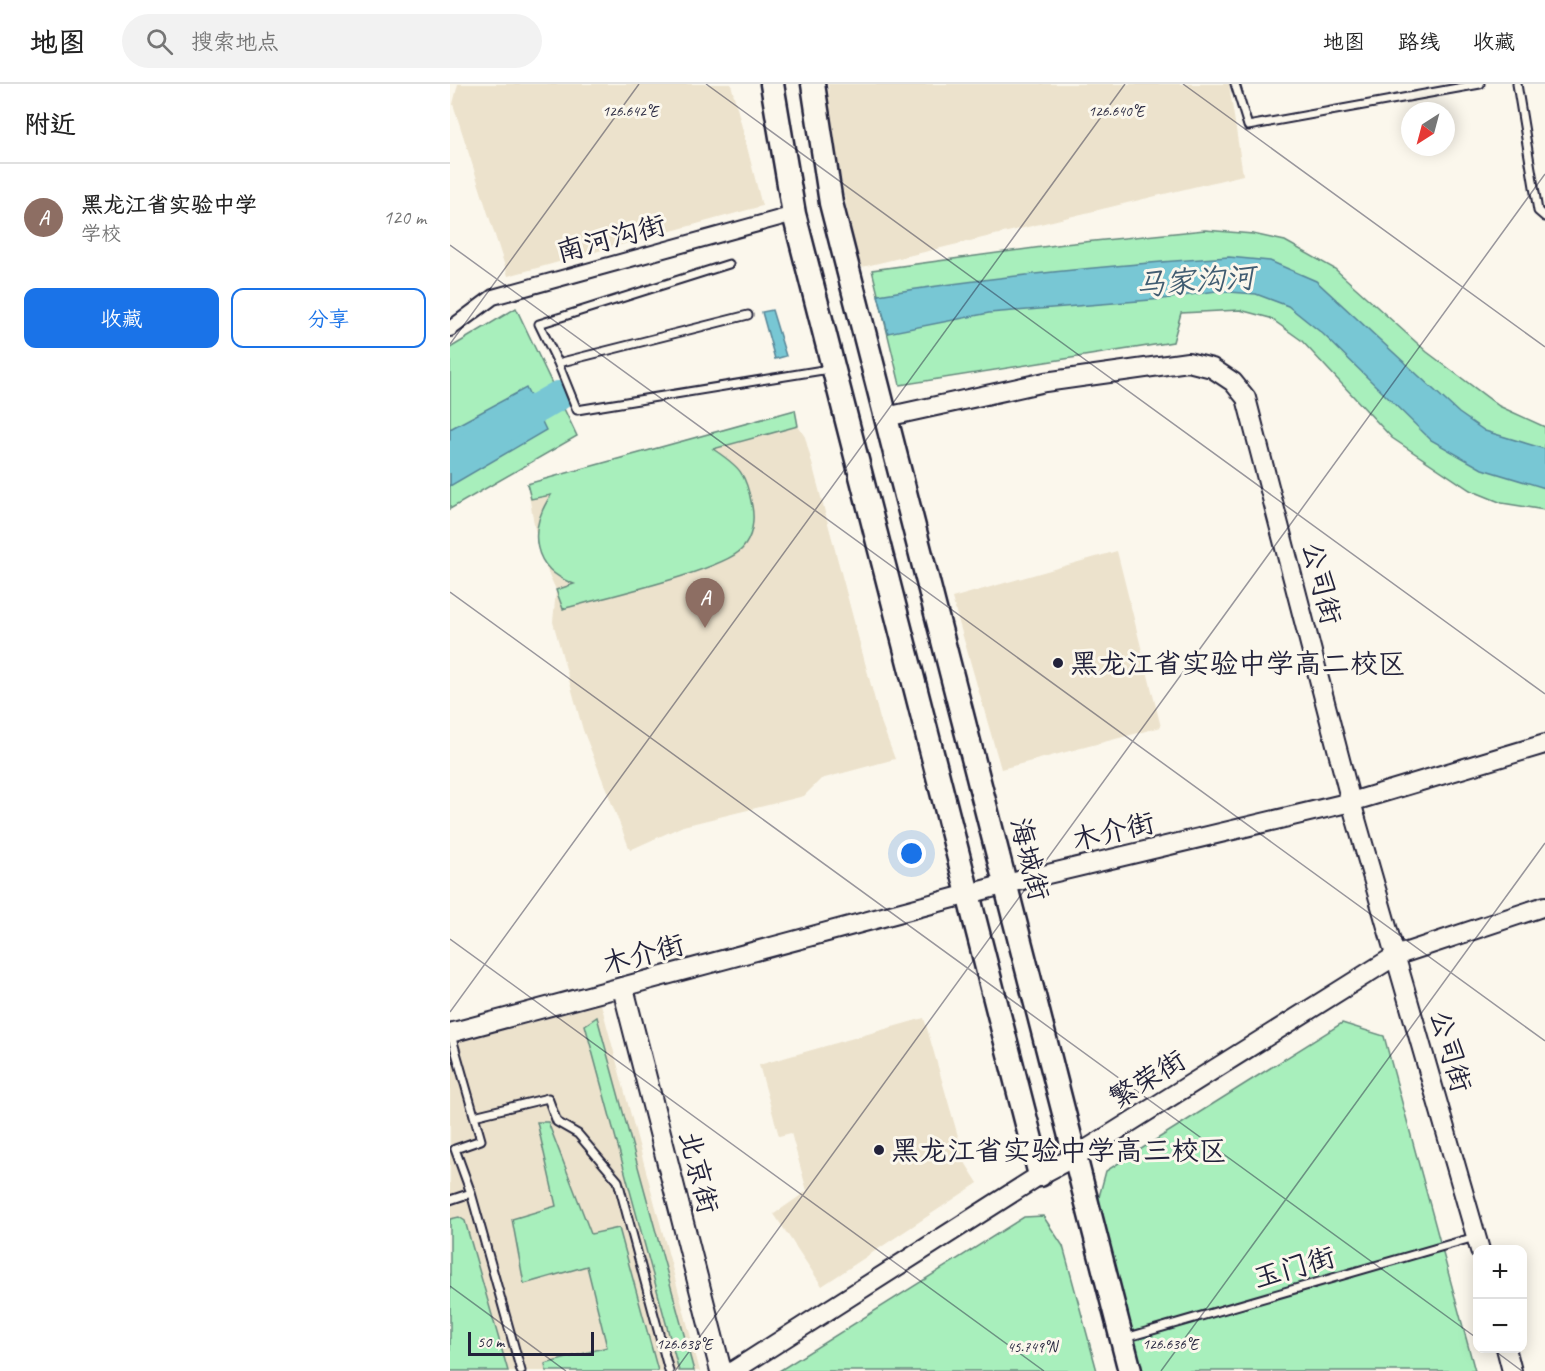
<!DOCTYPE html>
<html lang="zh">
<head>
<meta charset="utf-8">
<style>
  :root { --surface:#fff; --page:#f2f2f2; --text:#222; --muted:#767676; --line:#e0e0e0; --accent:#1a73e8 }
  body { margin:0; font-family:Caveat,"LXGW WenKai TC",sans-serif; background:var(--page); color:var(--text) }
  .controls { position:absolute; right:18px; bottom:18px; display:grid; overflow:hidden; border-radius:12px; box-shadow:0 3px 15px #0003 }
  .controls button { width:54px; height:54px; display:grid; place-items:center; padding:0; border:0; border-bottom:2px solid var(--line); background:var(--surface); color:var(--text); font:30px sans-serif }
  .compass { position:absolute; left:951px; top:18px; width:54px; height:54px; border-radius:50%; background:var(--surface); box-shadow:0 3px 15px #0003; rotate:216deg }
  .scale { position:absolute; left:18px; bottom:15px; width:126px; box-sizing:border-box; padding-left:6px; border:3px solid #22223b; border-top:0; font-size:16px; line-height:21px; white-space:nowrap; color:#22223b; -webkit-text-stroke:4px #fbf7ec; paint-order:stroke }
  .you { position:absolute; left:462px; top:770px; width:21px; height:21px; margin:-15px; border:4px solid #fff; border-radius:50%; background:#1a73e8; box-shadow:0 0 0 9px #1a73e833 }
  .badge { display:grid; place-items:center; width:39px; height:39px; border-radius:50%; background:var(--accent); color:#fff; font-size:20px; font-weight:700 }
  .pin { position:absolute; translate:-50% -50px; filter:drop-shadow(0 2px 3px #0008) }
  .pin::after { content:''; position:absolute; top:32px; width:21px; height:18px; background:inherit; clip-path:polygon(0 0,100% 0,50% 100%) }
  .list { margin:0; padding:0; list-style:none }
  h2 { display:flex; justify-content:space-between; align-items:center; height:78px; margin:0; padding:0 24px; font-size:26px }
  h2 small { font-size:20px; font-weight:400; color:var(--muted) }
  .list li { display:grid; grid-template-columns:39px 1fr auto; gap:18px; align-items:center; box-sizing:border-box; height:108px; padding:0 24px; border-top:2px solid var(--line) }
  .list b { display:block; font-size:22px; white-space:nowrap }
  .list p { margin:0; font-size:20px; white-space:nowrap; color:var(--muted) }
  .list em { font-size:20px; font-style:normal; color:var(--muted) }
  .actions { display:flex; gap:12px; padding:18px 24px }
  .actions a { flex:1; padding:14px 0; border:2px solid var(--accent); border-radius:12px; text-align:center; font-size:21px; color:var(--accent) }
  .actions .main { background:var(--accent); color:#fff }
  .icon { flex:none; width:33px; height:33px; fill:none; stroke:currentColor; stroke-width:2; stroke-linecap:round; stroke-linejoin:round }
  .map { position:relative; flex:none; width:1095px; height:1287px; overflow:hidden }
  header { display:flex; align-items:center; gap:36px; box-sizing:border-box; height:84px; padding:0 30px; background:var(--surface); border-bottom:2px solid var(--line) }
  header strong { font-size:28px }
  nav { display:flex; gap:33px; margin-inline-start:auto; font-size:21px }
  .search { width:420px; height:54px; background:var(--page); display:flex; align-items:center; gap:15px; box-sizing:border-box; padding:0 21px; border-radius:33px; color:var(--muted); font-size:22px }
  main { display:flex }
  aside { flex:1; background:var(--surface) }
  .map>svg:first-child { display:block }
  .built { fill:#ece2cc }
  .green { fill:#a8efbc; stroke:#65887c; stroke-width:1.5 }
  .water { fill:#78c7d4; stroke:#568597; stroke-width:1.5 }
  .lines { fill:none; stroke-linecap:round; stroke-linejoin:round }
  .river { stroke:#78c7d4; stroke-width:30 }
  .service-casing { stroke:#22223b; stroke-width:11 }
  .minor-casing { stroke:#22223b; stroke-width:18 }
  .tertiary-casing { stroke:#22223b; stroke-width:22 }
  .secondary-casing { stroke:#22223b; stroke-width:24 }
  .primary-casing { stroke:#22223b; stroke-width:27 }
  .service { stroke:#fbf7ec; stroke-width:7 }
  .minor { stroke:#fbf7ec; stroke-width:14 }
  .tertiary { stroke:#fbf7ec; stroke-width:18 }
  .secondary { stroke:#fbf7ec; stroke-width:20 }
  .primary { stroke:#fbf7ec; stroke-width:22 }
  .ticks { fill:none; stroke:#22223b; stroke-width:1.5; stroke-opacity:0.45 }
  .poi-dot { fill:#22223b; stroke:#fbf7ec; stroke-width:2 }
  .labels { text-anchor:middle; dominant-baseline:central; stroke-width:6; stroke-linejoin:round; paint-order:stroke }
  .street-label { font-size:28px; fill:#22223b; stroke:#fbf7ec }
  .poi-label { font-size:28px; fill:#22223b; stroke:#fbf7ec; text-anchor:start }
  .water-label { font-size:30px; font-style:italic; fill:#405c71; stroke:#fbf7ec }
  .ticks-label { font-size:15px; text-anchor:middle; fill:#22223b; stroke:#fbf7ec; stroke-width:6; stroke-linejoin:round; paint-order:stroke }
</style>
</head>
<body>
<header>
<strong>地图</strong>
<div class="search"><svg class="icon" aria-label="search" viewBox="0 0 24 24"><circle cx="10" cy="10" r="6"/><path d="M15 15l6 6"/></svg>搜索地点</div>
<nav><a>地图</a><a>路线</a><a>收藏</a></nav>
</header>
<main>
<aside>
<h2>附近<small></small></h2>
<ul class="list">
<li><span class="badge" style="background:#8d6e63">A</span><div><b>黑龙江省实验中学</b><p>学校</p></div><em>120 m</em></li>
</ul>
<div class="actions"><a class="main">收藏</a><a>分享</a></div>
</aside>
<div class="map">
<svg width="1095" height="1287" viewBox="0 0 1095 1287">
  <rect width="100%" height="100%" fill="#fbf7ec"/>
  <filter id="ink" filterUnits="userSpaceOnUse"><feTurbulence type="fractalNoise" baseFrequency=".0167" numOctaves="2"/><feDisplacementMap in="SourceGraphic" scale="12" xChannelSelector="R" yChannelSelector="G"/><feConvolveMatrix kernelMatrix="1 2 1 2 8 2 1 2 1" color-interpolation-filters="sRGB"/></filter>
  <g filter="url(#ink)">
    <path class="built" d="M8,0h273l31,122 -254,70 -55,-172z
      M378,0h401l14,91 -385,93 -27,-142z
      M345,326l3,16 7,11 75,282 15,40 -74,20 -17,17 -121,30 -53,24 -47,-120 -30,-108 3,-32 -17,-38 -12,-68z
      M667,467l44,176 -160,42 -49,-171z
      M151,920l99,367h-250v-327z
      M474,934l42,146 12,19 -156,103 -48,-72 33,-23 -16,-58 -12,3 -20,-71z"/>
    <path class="green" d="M755,146l48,4 32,7 50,28 92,83 72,54 46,21v83l-43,-7 -32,-13 -78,-52 -91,-98 -31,-22 -30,-8 -59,3 -8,29 -273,43 -28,-115 192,-26z
      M66,224l61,128 -127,73v-161z
      M345,326l3,16 -85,23c27,18 33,24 39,57 3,15 0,32 -10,43 -20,22 -145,50 -179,60l-7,-19 18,-6c-42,-15 -47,-53 -23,-89l-20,4 -4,-15z
      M147,933l97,354h-15l-94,-346z
      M892,939l42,13 91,335h-337l-42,-163 10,-37z
      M87,1038h11l43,112 28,-6 39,143h-112l-1,-7 62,-17 -20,-81 -63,18 -12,-65 44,-13z
      M593,1132l20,30 34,125h-318l245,-154z
      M9,1133l6,4 43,150h-58v-152z"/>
    <path class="water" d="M779,173l41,4 46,20 143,132 26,18 60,18v39l-63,-19 -51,-29 -108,-106 -35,-28 -32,-12 -40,-3 -53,8 -174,14 -101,20 -10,-38c117,-19 234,-30 351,-38z
      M322,226l14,46 -11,3 -13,-47z
      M76,304l20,42 -96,56v-57z"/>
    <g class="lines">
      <path class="river" d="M0,374l108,-62"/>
      <g class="service-casing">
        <path id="service" d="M785,0l13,42 232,-42
          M1067,0l21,127 7,6
          M298,231l-190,48 19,47 252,-41
          M108,279l-19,-39 190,-60
          M1,951l30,105 -26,9 16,44
          M24,1032l74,-18 9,24 21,12 40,47 51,190
          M0,1116l21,-7 50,178
          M675,1254l350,-101"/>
      </g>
      <g class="minor-casing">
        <path id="minor" d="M0,245l43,-32 301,-83"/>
      </g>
      <g class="tertiary-casing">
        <path id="tertiary" d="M436,333l159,-35 143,-20 24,6 21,14 13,16 105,404 129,448
          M0,949l556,-149 345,-82 194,-58
          M1056,1264l6,23
          M283,1287l307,-196 36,-19 319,-200 150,-50"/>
      </g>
      <g class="secondary-casing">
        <path id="secondary" d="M173,904l98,383"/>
      </g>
      <g class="primary-casing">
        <path id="primary" d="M322,0l22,130 246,961
          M363,0l18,119 299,1168"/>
      </g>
      <use href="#service" class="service"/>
      <use href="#minor" class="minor"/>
      <use href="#tertiary" class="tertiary"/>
      <use href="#secondary" class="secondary"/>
      <use href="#primary" class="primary"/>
    </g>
  </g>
  <path class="ticks" d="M256,0l839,610M733,0l362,263M0,161l1095,796M0,260l189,-260M0,508l1028,747M0,855l594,432M0,928l675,-928M0,1202l116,85M1041,1264l31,23M225,1287l870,-1197M711,1287l384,-528"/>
  <g class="poi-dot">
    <circle cx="608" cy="579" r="6"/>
    <circle cx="429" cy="1066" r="6"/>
  </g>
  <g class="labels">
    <g class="street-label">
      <text transform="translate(161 154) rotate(-15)">南河沟街</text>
      <text transform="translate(872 499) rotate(76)">公司街</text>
      <text transform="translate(663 747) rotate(-13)">木介街</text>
      <text transform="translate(580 775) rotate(76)">海城街</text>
      <text transform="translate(193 870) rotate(-15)">木介街</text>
      <text transform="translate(1001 967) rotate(74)">公司街</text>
      <text transform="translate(697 995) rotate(-32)">繁荣街</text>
      <text transform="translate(249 1088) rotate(76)">北京街</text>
      <text transform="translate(844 1183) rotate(-16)">玉门街</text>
    </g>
    <g class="poi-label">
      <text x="620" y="579">黑龙江省实验中学高二校区</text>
      <text x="441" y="1066">黑龙江省实验中学高三校区</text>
    </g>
    <g class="water-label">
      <text transform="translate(745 197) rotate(-4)">马家沟河</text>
    </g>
  </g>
  <g class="ticks-label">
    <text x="666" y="32">126.640°E</text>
    <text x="180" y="32">126.642°E</text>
    <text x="234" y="1265">126.638°E</text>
    <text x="720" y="1265">126.636°E</text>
    <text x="582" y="1268">45.749°N</text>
  </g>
</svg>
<div class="controls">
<button>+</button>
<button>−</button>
</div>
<svg class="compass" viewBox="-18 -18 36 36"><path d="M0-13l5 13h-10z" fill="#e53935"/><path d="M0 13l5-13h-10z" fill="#767676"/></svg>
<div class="scale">50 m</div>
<div class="you"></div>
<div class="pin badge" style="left:255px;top:544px;background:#8d6e63">A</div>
</div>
</main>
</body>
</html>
